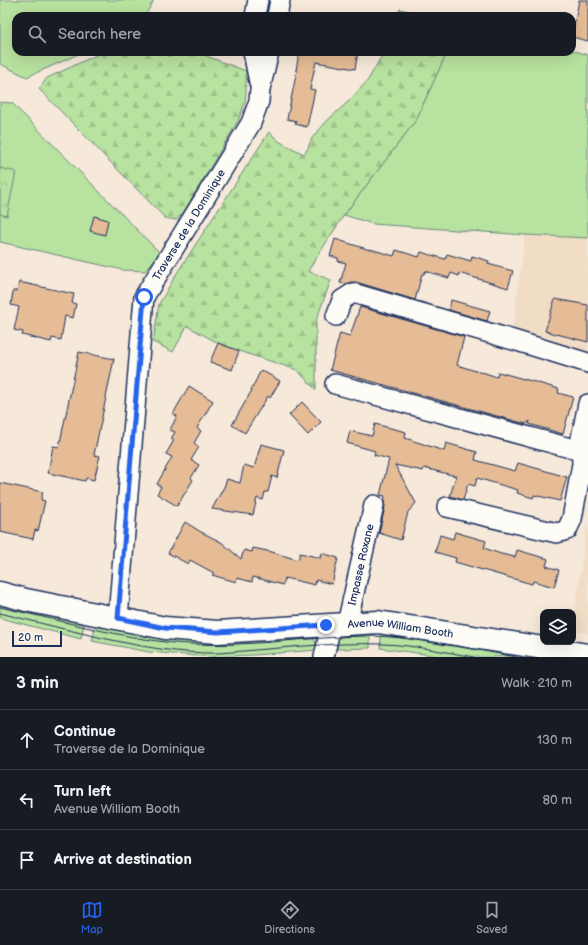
<!DOCTYPE html>
<html lang="en">
<head>
<meta charset="utf-8">
<style>
  :root { --surface:#171b24; --page:#242831; --text:#f1f3f6; --muted:#9ea1a6; --line:#363941; --accent:#2563eb }
  body { margin:0; font-family:"Balsamiq Sans",sans-serif; background:var(--page); color:var(--text) }
  .controls { position:absolute; right:12px; bottom:12px; display:grid; overflow:hidden; border-radius:8px; box-shadow:0 4px 16px #0002 }
  .controls button { width:36px; height:36px; display:grid; place-items:center; padding:0; border:0; border-bottom:1px solid var(--line); background:var(--surface); color:var(--text); font:20px sans-serif }
  .scale { position:absolute; left:12px; bottom:10px; width:50px; box-sizing:border-box; padding-left:4px; border:2px solid #1b2f5e; border-top:0; font-size:11px; line-height:14px; white-space:nowrap; color:#1b2f5e; -webkit-text-stroke:3px #fdfcf7; paint-order:stroke }
  .stop { position:absolute; width:12px; height:12px; margin:-9px; border:3px solid #2563eb; border-radius:50%; background:#fff }
  .stop.end { background:#2563eb; border-color:#fff; box-shadow:0 1px 4px #0008 }
  .list { margin:0; padding:0; list-style:none }
  h2 { display:flex; justify-content:space-between; align-items:center; height:52px; margin:0; padding:0 16px; font-size:17px }
  h2 small { font-size:13px; font-weight:400; color:var(--muted) }
  .list li { display:grid; grid-template-columns:26px 1fr auto; gap:12px; align-items:center; box-sizing:border-box; height:60px; padding:0 16px; border-top:1px solid var(--line) }
  .list b { display:block; font-size:15px; white-space:nowrap }
  .list p { margin:0; font-size:13px; white-space:nowrap; color:var(--muted) }
  .list em { font-size:13px; font-style:normal; color:var(--muted) }
  .icon { flex:none; width:22px; height:22px; fill:none; stroke:currentColor; stroke-width:2; stroke-linecap:round; stroke-linejoin:round }
  .map { position:relative; flex:none; width:588px; height:657px; overflow:hidden }
  .search { position:absolute; background:var(--surface); box-shadow:0 4px 16px #0002; left:12px; right:12px; top:12px; height:44px; display:flex; align-items:center; gap:10px; box-sizing:border-box; padding:0 14px; border-radius:12px; color:var(--muted); font-size:15px }
  .sheet { height:232px; background:var(--surface) }
  nav { display:flex; justify-content:space-around; align-items:center; box-sizing:border-box; height:56px; border-top:1px solid var(--line); background:var(--surface); font-size:11px; color:var(--muted) }
  nav a { display:grid; justify-items:center; gap:2px }
  nav .on { color:var(--accent) }
  .map>svg:first-child { display:block }
  .built { fill:#f1dcc5 }
  .green { fill:#b8e29f; stroke:#6a887e }
  .forest { fill:url(#forest-firs); stroke:#6a887e }
  .park { fill:url(#park-tufts); stroke:#6a887e }
  .building { fill:#e5bc95; stroke:#1b2f5e }
  .lines { fill:none; stroke-linecap:round; stroke-linejoin:round }
  .minor-casing { stroke:#1b2f5e; stroke-width:22 }
  .tertiary-casing { stroke:#1b2f5e; stroke-width:25 }
  .minor { stroke:#fdfcf7; stroke-width:19 }
  .tertiary { stroke:#fdfcf7; stroke-width:22 }
  .tram { stroke:#1b2f5e; stroke-width:1 }
  .route { stroke:#2563eb; stroke-width:5 }
  .labels { text-anchor:middle; dominant-baseline:central; stroke-width:3.5; stroke-linejoin:round; paint-order:stroke }
  .street-label { font-size:11px; fill:#1b2f5e; stroke:#fdfcf7 }
</style>
</head>
<body>
<div class="map">
<svg width="588" height="657" viewBox="0 0 588 657">
  <defs>
    <pattern id="forest-firs" width="22" height="20" patternUnits="userSpaceOnUse"><rect width="22" height="20" fill="#b8e29f"/><path d="M5 1l3.5 6h-7zM16 11l3.5 6h-7z" fill="#9ec28b"/></pattern>
    <pattern id="park-tufts" width="24" height="20" patternUnits="userSpaceOnUse"><rect width="24" height="20" fill="#b8e29f"/><path d="M3 7l-1-3M5 7V3M7 7l1-3M15 17l-1-3M17 17v-4M19 17l1-3" fill="none" stroke="#9ec28b"/></pattern>
  </defs>
  <rect width="100%" height="100%" fill="#f6e9da"/>
  <filter id="ink" filterUnits="userSpaceOnUse"><feTurbulence type="fractalNoise" baseFrequency=".025" numOctaves="2"/><feDisplacementMap in="SourceGraphic" scale="8" xChannelSelector="R" yChannelSelector="G"/><feConvolveMatrix kernelMatrix="1 2 1 2 8 2 1 2 1" color-interpolation-filters="sRGB"/></filter>
  <g filter="url(#ink)">
    <path class="built" d="M525,235l63,3v114l-76,-19z
      M588,515v118l-15,-2v-7z"/>
    <path class="green" d="M0,0h152l1,2 -8,14h-129v36h67l-56,25 -27,-13z
      M572,50l16,5v183l-63,-3 -152,-11 -29,-9 72,-95 31,-68h125z
      M0,102l12,1 148,150 -15,18 -22,-1 -123,-28z
      M0,599l85,20 -4,20 -81,-21z
      M97,621l215,16 4,6 1,7 -63,5 -45,2 -60,-5 -57,-11z
      M370,629v19l-33,1 1,-9 4,-6z
      M382,629l144,24 -1,4h-79l-66,-9z"/>
    <path class="forest" d="M400,9l31,7h-33z
      M103,52h93l50,19v20l-1,11 -7,19 -55,92 -7,7 -11,-2 -126,-129 8,-11z
      M384,52h63l-31,68 -72,95 -36,56 23,9 -15,41v69l-19,-20 -58,-19 -21,-8 -31,-17 -14,26 -20,-10 6,-38 18,-31 92,-141 11,10 24,12 4,-6 4,-10 16,-18 22,-20 18,-20z"/>
    <path class="park" d="M0,168l16,4 -9,44 -7,-2z"/>
    <path class="building" d="M579,0h9v41l-16,-4z
      M298,52h60l-3,17 -39,-7 -6,27 5,1 -8,37 -12,-3 1,-3 -9,-2 10,-49h-1l2,-11z
      M94,216l14,4 -3,15 -15,-4z
      M335,239l35,11v-1l24,7 2,-6 23,7 2,-5 24,7 2,-5 24,7 1,-5 17,5 -1,3 25,7 -5,17 -49,-15v3l-8,-3 -2,5 -24,-7 -1,3h-2l-7,26 -59,-18h-5l-5,2 -6,-1 6,-20 -8,-2v-3l-8,-2z
      M19,282l55,12 -2,9 4,1 -3,14 -8,-2 -4,24 -9,-2 -1,4 -29,-7 1,-3 -9,-2 5,-23 -8,-2 2,-14h4z
      M555,299l33,6v37l-43,-11z
      M451,300l39,11 -3,10 -38,-11z
      M360,307l104,30 -7,28 25,8v-1l15,5 1,-5 37,10 24,7 -1,4 15,4 -10,37 -34,-10 1,-3 -4,3 -196,-54 10,-37 10,3z
      M218,343l21,8 -7,19 -22,-8z
      M79,352l35,7 -20,96 6,1 -6,24 -8,-2 -1,3 -37,-8 5,-27 6,1z
      M261,370l19,11 -10,17 -2,-2 -23,37 -13,-8 20,-35h-1z
      M189,386l24,15 -16,27 4,3 -7,12 5,4 -8,13 8,5 -8,13 2,2 -16,26 -20,-12 4,-7 -4,-3 15,-27 -6,-3 8,-14 -3,-1 4,-7 -5,-2 7,-14 -4,-2z
      M302,402l19,20 -13,13 -19,-20z
      M375,424l31,8 -1,6 39,13 2,-8 31,9 -2,8 40,11 3,-8 49,14 -7,24 -26,-6 -1,3 -16,-5 1,-3 -41,-12 -2,8 -7,-2 -5,16 -13,-4 6,-20 -32,-8 -1,3 -28,-6 21,38 -8,9 -7,28 -22,-7 6,-26 -1,-6 1,-5 -5,-1 9,-36 -15,-4 1,-4 -28,-8 3,-12 22,5z
      M261,444l23,6 -7,28 -5,-2 -4,16h-3l-2,8 -6,-2 -4,17 -41,-6 12,-22 3,-8 13,4 4,-18 10,3z
      M0,483l43,9 -2,8 4,1 -7,30 -3,-1 -2,9 -33,-7z
      M185,522l16,10 20,10 20,17 3,-9 8,2 1,-4 19,4 26,8 2,-7 21,5 1,-5 16,5 -6,26 -16,-4 -1,5 -30,-7 -2,7 -30,-8 -1,5 -15,-4 -1,4 -24,-7 2,-2 -24,-13 -2,4 -20,-11z
      M455,532l31,9 -2,7 17,6 14,3 2,-7 31,9 -2,7 13,4 -5,17 -21,-6 -1,3 -46,-13 -31,-9 1,-4 -21,-6 5,-17 13,4z"/>
    <g class="lines">
      <g class="minor-casing">
        <g id="minor">
          <path d="M255,16l3,-16"/>
          <path d="M277,16l3,-16"/>
          <path d="M253,52l6,30"/>
          <path d="M336,316l6,-16 11,-7 167,49 68,21"/>
          <path d="M335,384l246,67"/>
          <path d="M447,507l110,26 10,-3 5,-11 10,-55 -1,-26 7,-34"/>
          <path id="s1" d="M118,618l26,-321 107,-174 8,-22 1,-12 9,-37"/>
          <path id="s2" d="M347,624l27,-119"/>
          <path d="M324,657l7,-32"/>
        </g>
      </g>
      <g class="tertiary-casing">
        <g id="tertiary">
          <path id="s3" d="M0,593l26,7 139,28 53,4 160,-10 210,33"/>
        </g>
      </g>
      <use href="#minor" class="minor"/>
      <use href="#tertiary" class="tertiary"/>
      <path class="tram" d="M0,607c34,8 69,16 103,24 29,6 58,12 87,13 59,3 117,-7 176,-8 50,0 100,12 150,21
        M0,613c36,9 71,18 107,26 37,8 74,15 112,14 54,-4 110,-11 164,-9 31,1 61,8 91,13"/>
    </g>
  </g>
  <g class="lines" filter="url(#ink)">
    <path class="route" d="M144,297l-26,321 47,10 53,4 108,-7"/>
  </g>
  <g class="labels">
    <g class="street-label">
      <text stroke="none"><textPath href="#s1" startOffset="407">Traverse de la Dominique</textPath></text>
      <text stroke="none"><textPath href="#s2" startOffset="61">Impasse Roxane</textPath></text>
      <text stroke="none"><textPath href="#s3" startOffset="405">Avenue William Booth</textPath></text>
    </g>
  </g>
</svg>
<div class="controls">
<button><svg class="icon" aria-label="layers" viewBox="0 0 24 24"><path d="M12 4l9 5-9 5-9-5zM3 14l9 5 9-5"/></svg></button>
</div>
<div class="scale">20 m</div>
<div class="stop" style="left:144px;top:297px"></div>
<div class="stop end" style="left:326px;top:625px"></div>
<div class="search"><svg class="icon" aria-label="search" viewBox="0 0 24 24"><circle cx="10" cy="10" r="6"/><path d="M15 15l6 6"/></svg>Search here</div>
</div>
<section class="sheet">
<h2>3 min<small>Walk · 210 m</small></h2>
<ul class="list">
<li><svg class="icon" aria-label="ahead" viewBox="0 0 24 24"><path d="M12 20V5M6 11l6-6 6 6"/></svg><div><b>Continue</b><p>Traverse de la Dominique</p></div><em>130 m</em></li>
<li><svg class="icon" aria-label="left" viewBox="0 0 24 24"><path d="M17 20v-9H6M10 6l-5 5 5 5"/></svg><div><b>Turn left</b><p>Avenue William Booth</p></div><em>80 m</em></li>
<li><svg class="icon" aria-label="arrive" viewBox="0 0 24 24"><path d="M6 21V4h12l-3 4 3 4H6"/></svg><div><b>Arrive at destination</b></div></li>
</ul>
</section>
<nav>
<a class="on"><svg class="icon" aria-label="map" viewBox="0 0 24 24"><path d="M3 6l6-2 6 2 6-2v14l-6 2-6-2-6 2zM9 4v14M15 6v14"/></svg>Map</a>
<a><svg class="icon" aria-label="directions" viewBox="0 0 24 24"><path d="M12 3l9 9-9 9-9-9zM9 14v-3h6M13 9l2 2-2 2"/></svg>Directions</a>
<a><svg class="icon" aria-label="saved" viewBox="0 0 24 24"><path d="M7 4h10v16l-5-4-5 4z"/></svg>Saved</a>
</nav>
</body>
</html>
